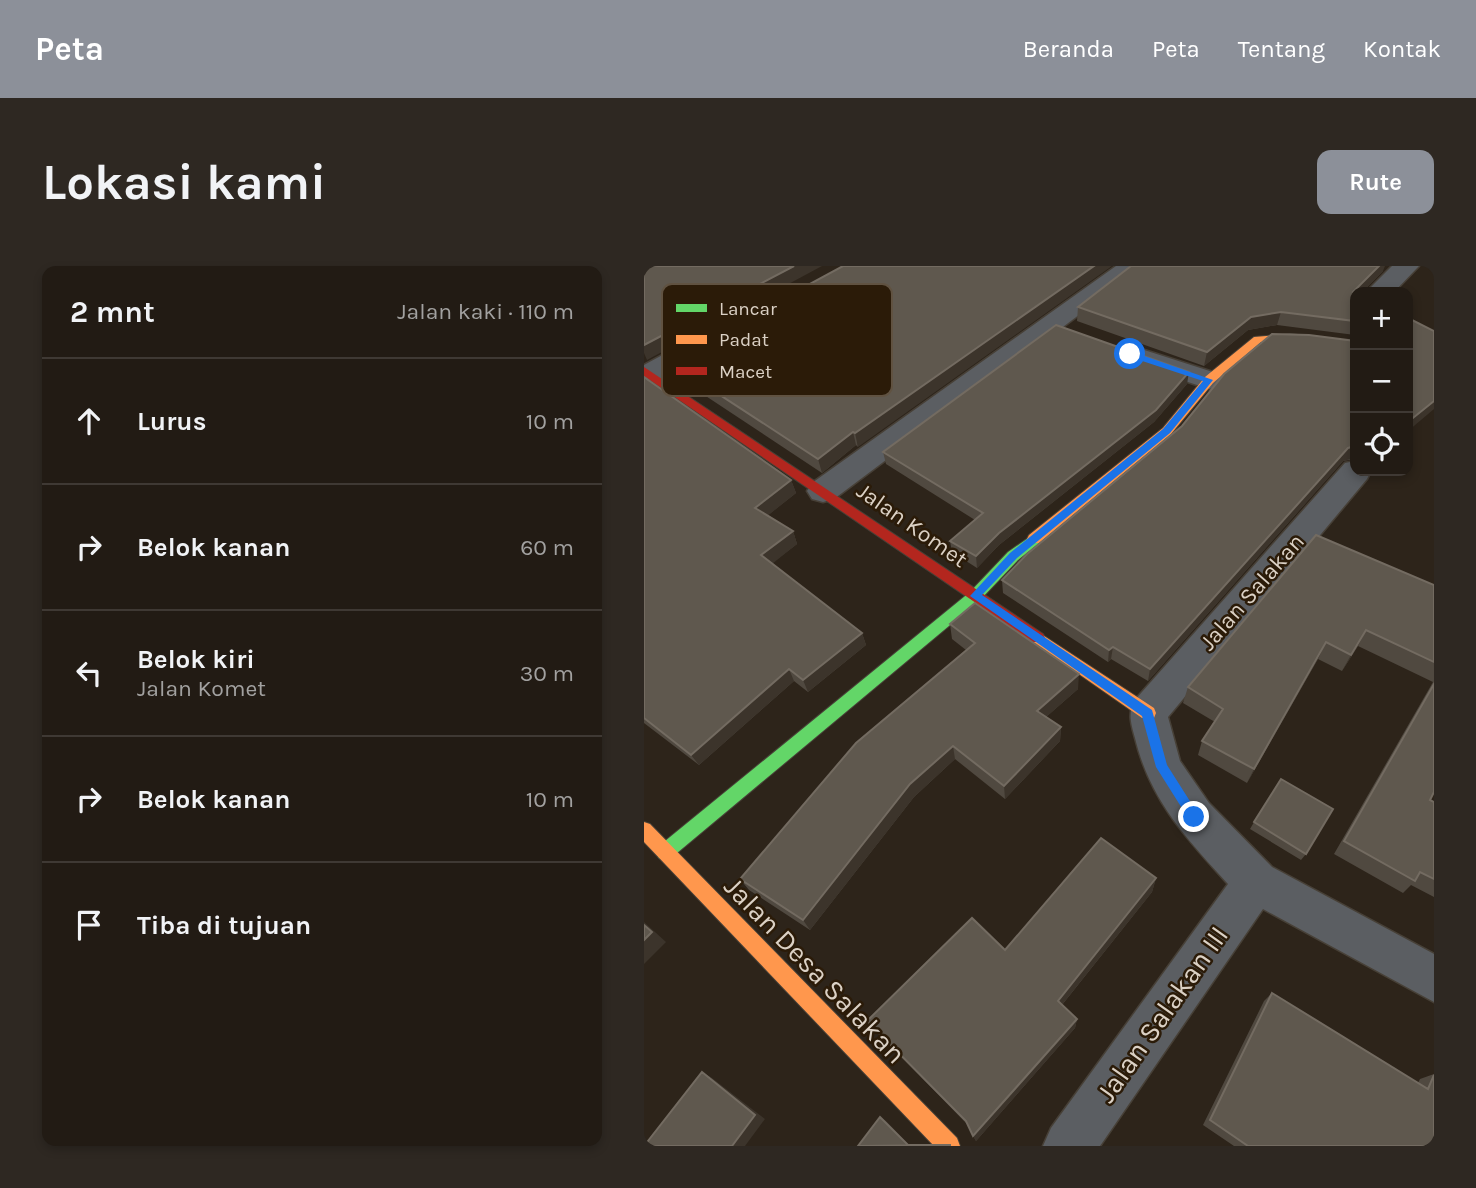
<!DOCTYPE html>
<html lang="id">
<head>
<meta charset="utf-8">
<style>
  :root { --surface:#221b14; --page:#2e2822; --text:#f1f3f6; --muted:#a2a1a0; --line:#3f3934; --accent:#8c9099 }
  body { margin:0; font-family:Karla,sans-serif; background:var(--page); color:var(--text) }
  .controls { position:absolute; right:21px; top:21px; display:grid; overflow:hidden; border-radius:14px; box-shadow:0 4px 10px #0003 }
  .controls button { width:63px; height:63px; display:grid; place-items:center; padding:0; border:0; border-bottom:2px solid var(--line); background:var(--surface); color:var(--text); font:35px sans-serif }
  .stop { position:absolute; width:21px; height:21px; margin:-16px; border:5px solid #1a73e8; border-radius:50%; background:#fff }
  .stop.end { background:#1a73e8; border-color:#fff; box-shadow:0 2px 7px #0008 }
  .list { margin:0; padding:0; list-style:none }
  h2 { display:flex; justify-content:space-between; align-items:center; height:91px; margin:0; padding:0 28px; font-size:30px }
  h2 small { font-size:23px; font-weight:400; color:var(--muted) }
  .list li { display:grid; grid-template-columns:46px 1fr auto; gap:21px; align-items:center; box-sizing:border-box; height:126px; padding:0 28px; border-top:2px solid var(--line) }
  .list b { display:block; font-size:26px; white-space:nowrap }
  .list p { margin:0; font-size:23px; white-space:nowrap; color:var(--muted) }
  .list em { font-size:23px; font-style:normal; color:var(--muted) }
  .icon { flex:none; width:38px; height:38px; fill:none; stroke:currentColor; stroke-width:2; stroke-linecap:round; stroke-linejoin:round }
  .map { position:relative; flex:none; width:790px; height:880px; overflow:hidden; border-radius:14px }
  header { display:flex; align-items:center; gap:42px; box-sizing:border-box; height:98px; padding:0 35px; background:var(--accent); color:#fff }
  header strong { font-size:33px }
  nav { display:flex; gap:38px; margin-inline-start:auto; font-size:24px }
  .intro { display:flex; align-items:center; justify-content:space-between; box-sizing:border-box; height:168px; padding:0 42px }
  h1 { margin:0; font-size:49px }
  .button { padding:18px 32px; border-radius:14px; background:var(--accent); color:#fff; font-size:24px; font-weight:700 }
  main { display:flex; gap:42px; padding:0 42px }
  aside { flex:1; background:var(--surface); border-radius:14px; box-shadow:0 4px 10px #0003 }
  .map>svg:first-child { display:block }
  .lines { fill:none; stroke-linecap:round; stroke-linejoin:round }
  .street-casing { stroke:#474037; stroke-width:3 }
  .fast-casing { stroke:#474037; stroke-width:2 }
  .slow-casing { stroke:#474037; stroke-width:2 }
  .jam-casing { stroke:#474037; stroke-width:2 }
  .street { fill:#5b5e62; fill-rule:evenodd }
  .fast { fill:#63d668; fill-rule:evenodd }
  .slow { fill:#ff974d; fill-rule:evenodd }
  .jam { fill:#b3261e; fill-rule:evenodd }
  .wall { fill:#504940 }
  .shaded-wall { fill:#3c342b }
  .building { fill:#5f584e; stroke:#736b61; stroke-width:2 }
  .route { fill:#1a73e8 }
  .labels { text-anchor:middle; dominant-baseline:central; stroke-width:5; stroke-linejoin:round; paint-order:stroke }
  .street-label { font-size:23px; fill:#dbd1c5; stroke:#2b1b08 }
  .near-street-label { font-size:28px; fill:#dbd1c5; stroke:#2b1b08 }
  .key { fill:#2b1b08; stroke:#605241; stroke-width:2 }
  .key-label { font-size:19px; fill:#dbd1c5 }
</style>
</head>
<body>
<header>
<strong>Peta</strong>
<nav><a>Beranda</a><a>Peta</a><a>Tentang</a><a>Kontak</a></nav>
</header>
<div class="intro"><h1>Lokasi kami</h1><a class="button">Rute</a></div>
<main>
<aside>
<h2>2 mnt<small>Jalan kaki · 110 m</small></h2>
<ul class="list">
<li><svg class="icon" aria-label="ahead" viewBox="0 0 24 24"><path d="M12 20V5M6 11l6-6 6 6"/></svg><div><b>Lurus</b></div><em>10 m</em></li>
<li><svg class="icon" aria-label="right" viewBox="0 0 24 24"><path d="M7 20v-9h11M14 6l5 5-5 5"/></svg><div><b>Belok kanan</b></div><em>60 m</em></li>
<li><svg class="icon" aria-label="left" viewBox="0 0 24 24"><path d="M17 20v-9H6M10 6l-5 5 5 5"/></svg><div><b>Belok kiri</b><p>Jalan Komet</p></div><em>30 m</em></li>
<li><svg class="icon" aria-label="right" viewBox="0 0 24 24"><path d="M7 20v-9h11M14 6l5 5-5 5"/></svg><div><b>Belok kanan</b></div><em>10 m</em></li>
<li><svg class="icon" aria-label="arrive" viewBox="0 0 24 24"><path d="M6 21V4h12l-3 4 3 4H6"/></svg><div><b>Tiba di tujuan</b></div></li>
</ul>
</aside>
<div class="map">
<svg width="790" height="880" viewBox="0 0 790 880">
  <rect width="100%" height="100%" fill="#2d241a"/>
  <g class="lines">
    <g class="street-casing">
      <path id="street" d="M472,0h28l-310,233 -11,3 -11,-3 -5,-8 5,-8z
        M748,0h27l-25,26h-28z
        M71,64l10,2 4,6 -4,6 -66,36 -15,1v-16l61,-33z
        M494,82l81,26 4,6 -4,6 -10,3 -81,-27 -4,-6 4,-6z
        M711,195v10h16l-4,8 -199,238 12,44 29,42 63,64 162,87v48l-171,-93 -163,237h-57l8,-18 177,-244c-42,-46 -78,-84 -93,-146 -4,-15 -7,-23 -1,-37l211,-238z"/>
    </g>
    <g class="fast-casing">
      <path id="fast" d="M390,268l7,5 -2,4 -21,17 -38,40 -309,258 -6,2 -6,-2 -3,-6 3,-6 311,-254 38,-40z"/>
    </g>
    <g class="slow-casing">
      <path id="slow" d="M646,68l65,8v6l-65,-8 -29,2 -48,41 -42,51 -132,109h-10l-2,-4 2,-4 134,-107 42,-51 49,-40z
        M394,366l116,76 2,5 -2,5h-12l-109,-76 -2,-4z
        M0,556l6,2 307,314 3,8h-26l-290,-304z"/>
    </g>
    <g class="jam-casing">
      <path id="jam" d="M0,101l399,267 2,4 -2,4h-10l-389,-266z"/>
    </g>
    <use href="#street" class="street"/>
    <use href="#fast" class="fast"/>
    <use href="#slow" class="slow"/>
    <use href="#jam" class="jam"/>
  </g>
  <path class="wall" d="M199,0l15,181 -2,-2 -34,28 -148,-98 -6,-14z
    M739,5l-21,21h-7v43l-78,-10 -29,5 -44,36 -127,-45 1,-14z
    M711,75v118l-12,2 -195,220 -37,-22 -3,3 -105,-69 -1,-13z
    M0,111l147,103 5,13 -28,22 25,16 4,13 -25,19 90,70 4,12 -58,47 -14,-11 -95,84 -55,-42z
    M543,118l-33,38 -155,123 -22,23 -25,-16 -2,-11 25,-21 -89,-56 -3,-12z
    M790,319v207l-4,8 4,2v95l-23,-12 -8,8 -69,-39 99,-172 -75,-36 -16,25 -24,-12 -71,124 -49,-28 4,-14 13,-19 -32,-19 5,-16z
    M306,358l128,65 -32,28 15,10 -1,14 -55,58 -50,-40 -41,38 -104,133 -61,-40 -9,-11 226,-229 -14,-11z
    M610,556l52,32 -5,6 -51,-31z
    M512,612l-4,14 -90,113 15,14 -2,9 -99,113 -9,-17 -92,-94 -8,-9 138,-71z
    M628,727l146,90 2,-4 14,-5v72h-200l-31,-21 61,-124z"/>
  <path class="shaded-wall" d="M150,0h28l-175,94 -3,-7v-8z
    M450,0h18l-254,181 -3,-14z
    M735,0h6l-2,5 -21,21h-9z
    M637,46l-4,13 -29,5 -44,36 3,-14 44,-35z
    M545,106l-2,12 -33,38 -155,123 -22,23 -1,-12 23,-23z
    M790,135v8l-26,22v-9z
    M209,166l3,13 -34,28 -4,-14z
    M711,180l-1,12 -11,3 -195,220 2,-12 198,-221z
    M147,214l5,13 -35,28 -6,-13z
    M149,265l4,13 -30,24 -6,-13z
    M722,364l-8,16 -16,25 9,-16z
    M218,367l4,12 -58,47 -5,-12z
    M682,376l-8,17 -71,124 7,-14z
    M469,381l-2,12 -3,3 1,-12z
    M145,403l5,12 -95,84 -8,-10z
    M435,408l-1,15 -41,36v-14z
    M417,461l-1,14 -55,58 -1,-13z
    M309,480l2,13 -41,38 -104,133 -7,-10 107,-136z
    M512,612l-4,14 -95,119 1,-10z
    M0,656l22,20 -22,22z
    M433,753l-2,9 -99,113 -3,-5z
    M58,806l10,6 53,41 -20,27h-13z
    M236,851l6,4 24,25h-1z"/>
  <path class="building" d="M0,0h150l-150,79z
    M199,0h251l-239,167 -2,-1 -35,27 -150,-98z
    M487,0h248l-26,26 2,1v28l-74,-9 -30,5 -44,35 -129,-45z
    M764,52l26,13v70l-26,21z
    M412,59l133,47 -33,38 -157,123 -23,23 -26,-15 33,-28 -100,-61z
    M628,68l37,1 46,6v105l-7,2 -198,221 -37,-22 -4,3 -107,-70 25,-26 155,-128 42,-52z
    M0,111l147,103 -36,28 38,23 -32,24 101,78 -59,47 -14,-11 -98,86 -47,-37z
    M672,269l118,50v77l-68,-32 -15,25 -25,-13 -72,127 -52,-28 21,-32 -35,-22z
    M331,337l104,71 -42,37 24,16 -57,59 -51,-40 -43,38 -107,136 -63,-41 116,-136 119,-100 -25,-19z
    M790,418v108l-4,8 4,2v77l-14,-7 -5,9 -71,-40z
    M637,513l52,30 -27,45 -52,-32z
    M457,572l55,40 -98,123 19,18 -104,117 -7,-15 -99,-100 105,-103 33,32z
    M0,659l8,7 -8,8z
    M628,727l156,96 6,-14v71h-186l-38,-26z
    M58,806l53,43 -23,31h-88z
    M236,851l28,28h43l-93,1z"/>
  <path class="route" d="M486,85l83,29 -43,53 -153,125 -35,37 170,115 15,55 33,52 -6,6 -4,-2 -34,-54 -14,-51 -172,-120 40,-43 153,-124 40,-48 -76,-25z"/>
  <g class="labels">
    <g class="street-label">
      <text transform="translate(268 259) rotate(35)">Jalan Komet</text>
      <text transform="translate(608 326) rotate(-49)">Jalan Salakan</text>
    </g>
    <g class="near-street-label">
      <text transform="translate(171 704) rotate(46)">Jalan Desa Salakan</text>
      <text transform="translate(518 748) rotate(-55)">Jalan Salakan III</text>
    </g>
  </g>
  <rect x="18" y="18" width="230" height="112" rx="10" class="key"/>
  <rect x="32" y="38" width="31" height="8" fill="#63d668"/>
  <rect x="32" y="69" width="31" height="9" fill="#ff974d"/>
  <rect x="32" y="101" width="31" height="8" fill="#b3261e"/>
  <g class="key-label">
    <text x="75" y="49">Lancar</text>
    <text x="75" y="80">Padat</text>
    <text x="75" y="112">Macet</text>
  </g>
</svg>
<div class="controls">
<button>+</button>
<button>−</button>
<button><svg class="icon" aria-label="locate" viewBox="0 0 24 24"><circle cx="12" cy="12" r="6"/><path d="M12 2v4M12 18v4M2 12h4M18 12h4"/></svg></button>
</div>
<div class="stop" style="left:486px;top:88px"></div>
<div class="stop end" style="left:550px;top:551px"></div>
</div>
</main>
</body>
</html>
